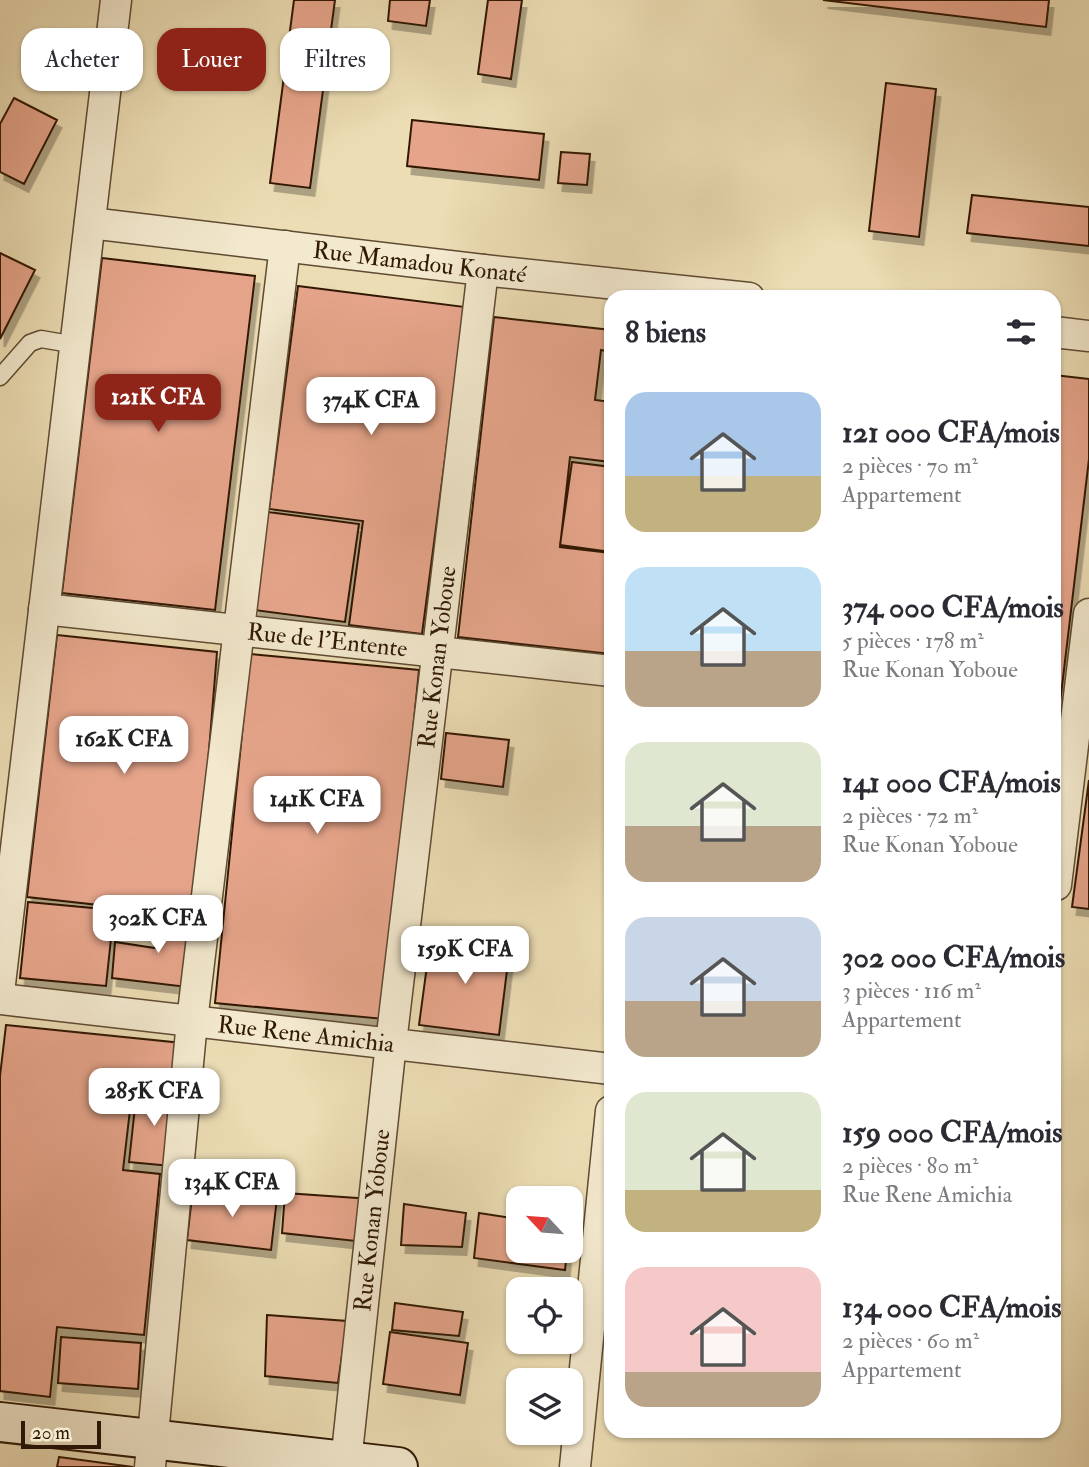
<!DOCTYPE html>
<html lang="fr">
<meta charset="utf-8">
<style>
body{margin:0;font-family:"IM FELL Double Pica",serif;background:#f2f2f3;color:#2b2b33;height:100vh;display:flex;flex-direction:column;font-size:26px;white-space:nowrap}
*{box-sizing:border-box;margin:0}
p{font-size:23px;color:#7c7c81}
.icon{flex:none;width:38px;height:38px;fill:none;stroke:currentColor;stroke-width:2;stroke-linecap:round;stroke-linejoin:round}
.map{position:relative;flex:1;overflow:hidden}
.sheet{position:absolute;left:604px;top:290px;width:457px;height:1148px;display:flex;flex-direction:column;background:#fff;border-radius:21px;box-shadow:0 2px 5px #0004}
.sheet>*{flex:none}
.guide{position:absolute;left:21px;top:28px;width:478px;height:63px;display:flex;gap:14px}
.needle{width:46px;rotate:296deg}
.tools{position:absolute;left:506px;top:1186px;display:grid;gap:14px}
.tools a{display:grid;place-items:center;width:77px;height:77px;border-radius:14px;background:#fff;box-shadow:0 2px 5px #0004;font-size:35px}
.scale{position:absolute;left:21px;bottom:18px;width:80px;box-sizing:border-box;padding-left:7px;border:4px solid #301906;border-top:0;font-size:19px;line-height:24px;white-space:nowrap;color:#301906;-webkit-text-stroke:5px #f3e9ce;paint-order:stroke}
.price{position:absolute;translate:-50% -60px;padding:0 16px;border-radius:14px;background:#fff;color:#222;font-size:23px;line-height:46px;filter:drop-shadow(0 2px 4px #0008)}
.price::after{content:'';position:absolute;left:50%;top:42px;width:21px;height:16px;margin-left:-10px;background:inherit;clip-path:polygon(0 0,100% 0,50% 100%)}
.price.current{background:#8f2418;color:#fff}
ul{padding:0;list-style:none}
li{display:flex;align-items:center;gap:21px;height:175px;padding:0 21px}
li span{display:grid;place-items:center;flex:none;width:196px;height:140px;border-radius:21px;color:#555}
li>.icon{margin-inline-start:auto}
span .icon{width:84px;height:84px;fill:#fffc;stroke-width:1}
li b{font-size:30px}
h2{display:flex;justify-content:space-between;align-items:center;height:84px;padding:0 21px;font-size:30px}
.tag{padding:0 24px;border-radius:21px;background:#fff;box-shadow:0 2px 5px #0004;font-size:24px;line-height:63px}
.tag.current{background:#8f2418;color:#fff}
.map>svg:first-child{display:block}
.building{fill:#e6a58b;stroke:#301906;stroke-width:2;filter:url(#shadow)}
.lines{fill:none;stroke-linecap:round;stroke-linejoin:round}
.service-casing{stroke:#5f4a32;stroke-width:19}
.minor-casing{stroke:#5f4a32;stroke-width:33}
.secondary-casing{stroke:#301906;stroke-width:42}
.service{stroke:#f3e9ce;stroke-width:16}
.minor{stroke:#f3e9ce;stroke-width:30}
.secondary{stroke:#f3e9ce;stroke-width:38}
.labels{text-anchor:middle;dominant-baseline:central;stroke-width:5;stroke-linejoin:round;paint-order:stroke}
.street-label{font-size:24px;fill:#301906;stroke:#f3e9ce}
</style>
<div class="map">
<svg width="1089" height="1467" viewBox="0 0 1089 1467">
<defs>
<filter id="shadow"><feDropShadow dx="4.5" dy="8" stdDeviation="0" flood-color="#0004"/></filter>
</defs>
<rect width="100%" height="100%" fill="#ecddb4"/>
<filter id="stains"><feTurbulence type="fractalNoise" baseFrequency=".00286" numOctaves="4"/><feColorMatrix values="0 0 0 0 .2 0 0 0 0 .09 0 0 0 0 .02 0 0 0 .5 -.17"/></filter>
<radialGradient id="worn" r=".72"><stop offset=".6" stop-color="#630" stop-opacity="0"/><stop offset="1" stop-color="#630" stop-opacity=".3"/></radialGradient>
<!-- building -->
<path class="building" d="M294 0H335L310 188 270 183Z
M390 0H430L426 26 388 21Z
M488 0H522L511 79 478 74Z
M823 0H1049L1046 27Z
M886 83 936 89 919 237 869 231Z
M14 98 57 120 24 184 0 172V124Z
M412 120 544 134 539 180 407 166Z
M561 152 590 154 587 185 558 183Z
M972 195 1089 207V246L967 233Z
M0 253 35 270 0 339Z
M102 258 255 276 215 610 62 593Z
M298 286 465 307 422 634 349 625 363 521 269 509Z
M494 317 611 330V352L601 350 595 400 611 402V462L570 457 560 547 611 553V654L458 637Z
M608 357 611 358V398L605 397Z
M1054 375 1089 379V459L1060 703 1054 702Z
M572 462 611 467V552L560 545Z
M268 512 359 524 345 622 254 610Z
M57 635 217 652 196 911 135 909 27 897Z
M250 654 419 670 384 1019 215 1003Z
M446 733 509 740 503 787 441 779Z
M1089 780V909L1072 907Z
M28 902 114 910 106 986 20 978Z
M162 913 192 915 187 987 112 978 115 942 155 948Z
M431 936 510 946 499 1035 419 1025Z
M6 1025 182 1043 177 1089 133 1084 123 1170 160 1174 144 1335 57 1327 50 1397 0 1391V1076Z
M137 1089 178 1093 171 1166 129 1162Z
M193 1188 277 1198 271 1250 187 1240Z
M285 1193 371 1199 365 1242 282 1233Z
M404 1204 466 1213 462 1247 401 1245Z
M479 1213 518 1219V1251H567L565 1270 474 1258Z
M395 1303 463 1312 459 1336 392 1330Z
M267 1315 347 1321 338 1383 265 1376Z
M390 1332 468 1343 460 1395 383 1384Z
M61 1337 141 1343 138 1389 58 1383Z
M59 1457 133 1467H57Z"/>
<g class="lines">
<!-- service casing -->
<g class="service-casing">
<path id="service" d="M0 377 30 343 41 339 76 345"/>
</g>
<!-- minor casing -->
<g class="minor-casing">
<g id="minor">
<path id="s1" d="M90 223 483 270 749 298"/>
<path d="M1054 332 1089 336"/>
<path id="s2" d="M44 609 611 671"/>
<path d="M1056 885 1089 614"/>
<path d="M0 984 116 0"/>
<path id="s3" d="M0 999 611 1069"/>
<path id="s4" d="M346 1462 391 1043 483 270"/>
<path d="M150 1467 192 1021 285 246"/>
<path d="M575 1467 611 1111"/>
</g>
</g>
<!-- secondary casing -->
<g class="secondary-casing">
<path id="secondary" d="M0 1422 398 1467"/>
</g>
<!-- service -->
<use href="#service" class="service"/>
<!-- minor -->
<use href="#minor" class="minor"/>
<!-- secondary -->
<use href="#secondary" class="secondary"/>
</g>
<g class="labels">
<!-- street labels -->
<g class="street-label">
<text stroke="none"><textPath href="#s1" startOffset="332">Rue Mamadou Konaté</textPath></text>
<text stroke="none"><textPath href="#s2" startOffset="285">Rue de l'Entente</textPath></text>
<text stroke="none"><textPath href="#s4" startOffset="810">Rue Konan Yoboue</textPath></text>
<text stroke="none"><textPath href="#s3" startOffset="308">Rue Rene Amichia</textPath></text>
<text stroke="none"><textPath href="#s4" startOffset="243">Rue Konan Yoboue</textPath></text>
</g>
</g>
<rect width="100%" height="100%" filter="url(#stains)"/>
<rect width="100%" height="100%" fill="url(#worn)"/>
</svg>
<div class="tools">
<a><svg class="needle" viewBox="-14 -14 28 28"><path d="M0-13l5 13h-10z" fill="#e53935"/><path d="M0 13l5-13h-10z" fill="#7c7c81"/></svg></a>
<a><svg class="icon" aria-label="locate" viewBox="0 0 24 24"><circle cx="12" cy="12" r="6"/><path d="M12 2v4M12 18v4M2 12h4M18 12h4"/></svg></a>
<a><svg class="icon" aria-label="layers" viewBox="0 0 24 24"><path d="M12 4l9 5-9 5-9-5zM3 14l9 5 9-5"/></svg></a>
</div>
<div class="scale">20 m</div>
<b class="price current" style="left:158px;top:434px">121K CFA</b>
<b class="price" style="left:371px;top:437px">374K CFA</b>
<b class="price" style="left:124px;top:776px">162K CFA</b>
<b class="price" style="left:317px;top:836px">141K CFA</b>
<b class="price" style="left:158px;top:955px">302K CFA</b>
<b class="price" style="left:465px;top:986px">159K CFA</b>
<b class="price" style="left:154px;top:1128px">285K CFA</b>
<b class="price" style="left:232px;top:1219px">134K CFA</b>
<div class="guide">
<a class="tag">Acheter</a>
<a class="tag current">Louer</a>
<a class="tag">Filtres</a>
</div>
<section class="sheet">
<h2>8 biens<svg class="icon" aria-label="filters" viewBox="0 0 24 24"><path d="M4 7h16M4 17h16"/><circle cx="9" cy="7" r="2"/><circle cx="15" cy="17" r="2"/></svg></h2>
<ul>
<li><span style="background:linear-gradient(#a9c7e8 60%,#c2b280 0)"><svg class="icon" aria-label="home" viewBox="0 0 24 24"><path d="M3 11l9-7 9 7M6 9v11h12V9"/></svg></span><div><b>121 000 CFA/mois</b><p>2 pièces · 70 m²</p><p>Appartement</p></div></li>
<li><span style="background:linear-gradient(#bfe0f5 60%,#b9a48a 0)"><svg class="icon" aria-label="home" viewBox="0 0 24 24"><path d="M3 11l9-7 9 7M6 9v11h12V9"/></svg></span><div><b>374 000 CFA/mois</b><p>5 pièces · 178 m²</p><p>Rue Konan Yoboue</p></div></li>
<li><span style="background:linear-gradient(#dfe7d0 60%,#b9a48a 0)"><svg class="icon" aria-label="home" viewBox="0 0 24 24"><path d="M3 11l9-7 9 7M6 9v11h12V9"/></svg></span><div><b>141 000 CFA/mois</b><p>2 pièces · 72 m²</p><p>Rue Konan Yoboue</p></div></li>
<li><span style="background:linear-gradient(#c9d6e8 60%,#b9a48a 0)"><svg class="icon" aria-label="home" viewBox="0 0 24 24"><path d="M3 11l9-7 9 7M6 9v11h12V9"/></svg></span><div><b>302 000 CFA/mois</b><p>3 pièces · 116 m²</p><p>Appartement</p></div></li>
<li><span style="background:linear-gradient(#dfe7d0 70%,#c2b280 0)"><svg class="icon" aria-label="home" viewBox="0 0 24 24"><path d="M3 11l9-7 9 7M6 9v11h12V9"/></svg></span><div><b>159 000 CFA/mois</b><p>2 pièces · 80 m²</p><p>Rue Rene Amichia</p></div></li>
<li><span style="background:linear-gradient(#f6c9c9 75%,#b9a48a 0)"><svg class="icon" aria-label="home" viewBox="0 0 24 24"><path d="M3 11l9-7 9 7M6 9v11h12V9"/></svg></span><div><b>134 000 CFA/mois</b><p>2 pièces · 60 m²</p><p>Appartement</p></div></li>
</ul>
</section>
</div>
